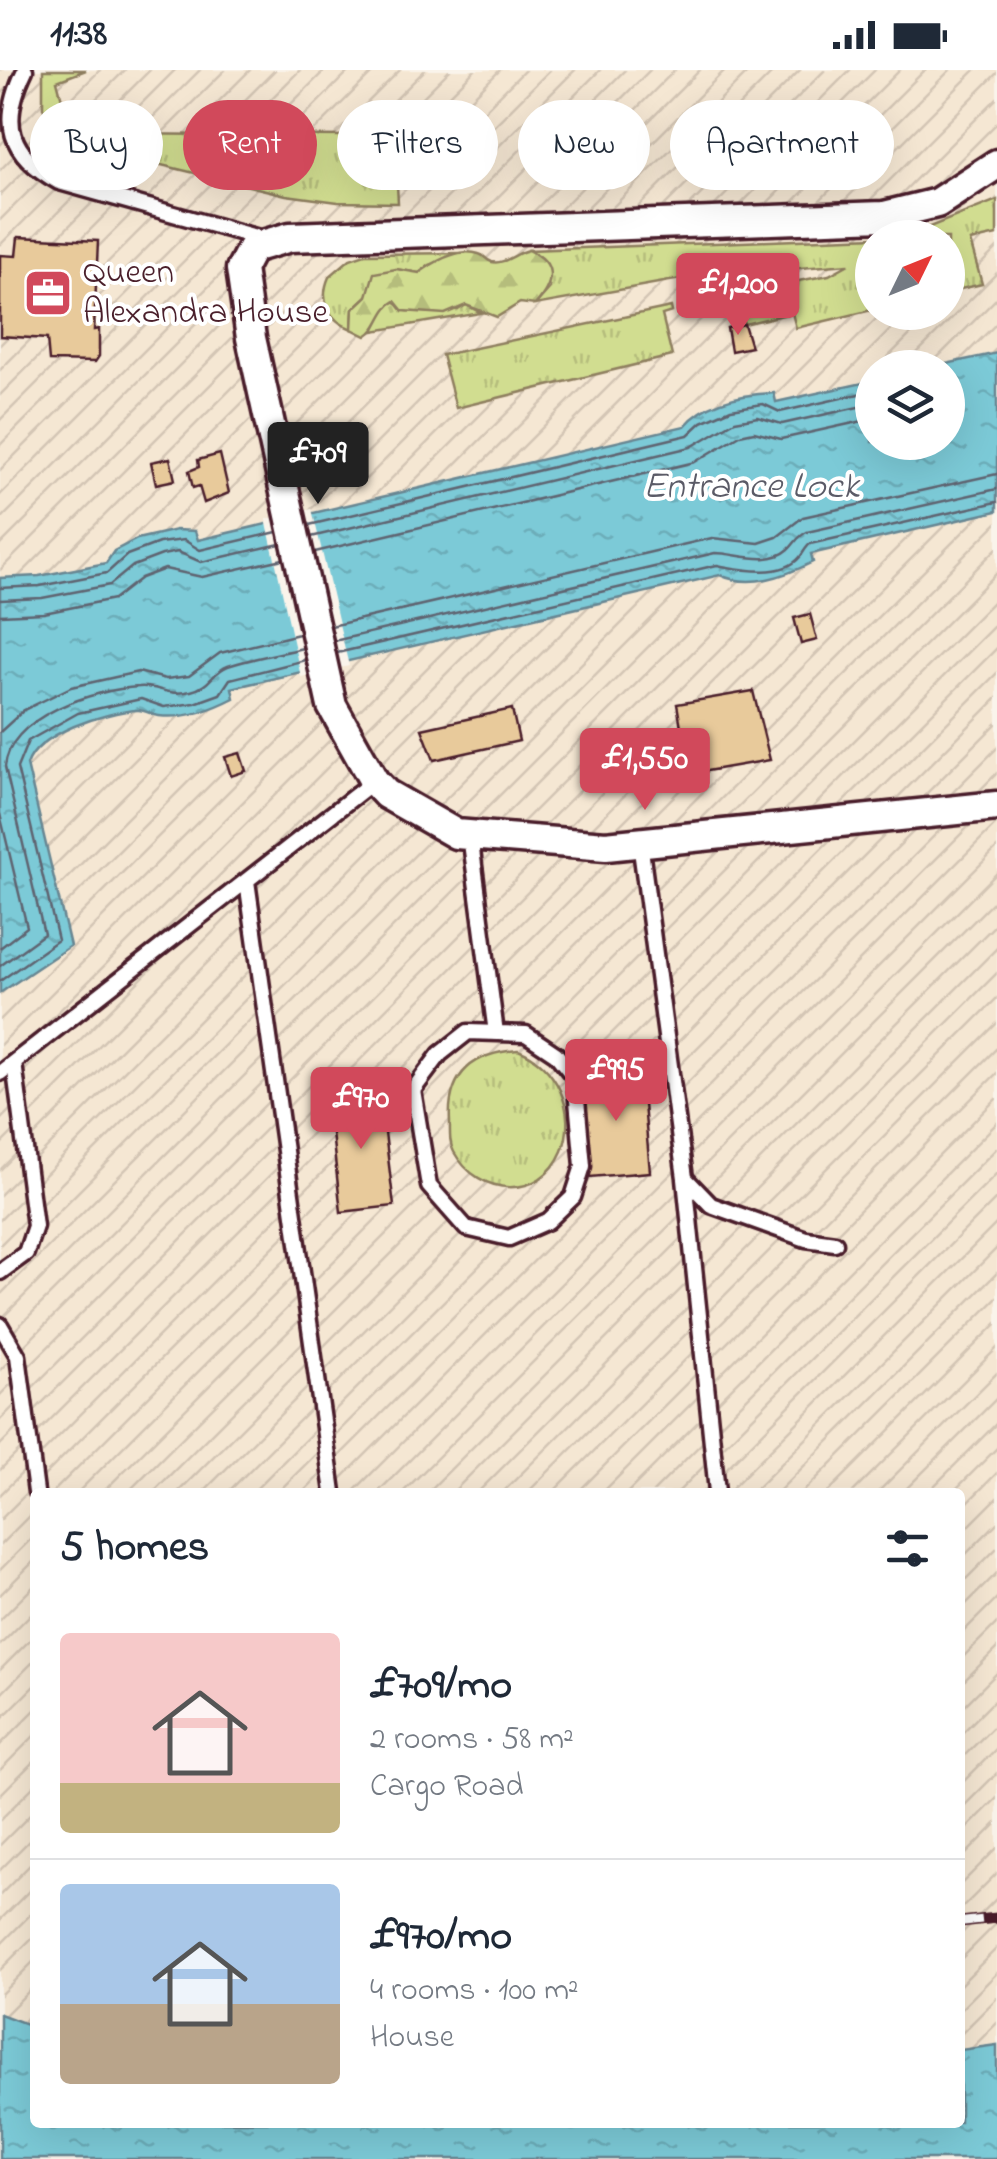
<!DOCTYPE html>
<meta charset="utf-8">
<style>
body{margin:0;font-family:"Indie Flower",sans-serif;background:#f6f6f7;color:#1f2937;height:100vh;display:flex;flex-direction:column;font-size:38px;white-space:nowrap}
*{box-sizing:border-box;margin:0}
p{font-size:32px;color:#747a83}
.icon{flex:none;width:55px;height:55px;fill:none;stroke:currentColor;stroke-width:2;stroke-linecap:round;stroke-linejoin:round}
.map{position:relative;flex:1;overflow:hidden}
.sheet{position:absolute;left:30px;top:1418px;width:935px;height:640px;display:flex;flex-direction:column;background:#fff;border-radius:10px;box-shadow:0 10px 40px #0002}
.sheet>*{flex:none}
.banner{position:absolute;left:30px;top:30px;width:938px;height:90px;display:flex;gap:20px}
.needle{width:65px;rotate:47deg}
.controls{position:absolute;left:855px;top:150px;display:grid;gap:20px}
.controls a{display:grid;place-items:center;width:110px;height:110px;border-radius:50%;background:#fff;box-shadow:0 10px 40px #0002;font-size:50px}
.price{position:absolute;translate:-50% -85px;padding:0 22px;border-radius:10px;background:#d1495b;color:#fff;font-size:32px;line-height:65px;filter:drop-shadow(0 2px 5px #0008)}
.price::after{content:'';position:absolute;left:50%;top:60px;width:30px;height:22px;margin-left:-15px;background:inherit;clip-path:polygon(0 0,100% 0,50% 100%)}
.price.selected{background:#222;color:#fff}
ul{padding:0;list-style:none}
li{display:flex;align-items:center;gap:30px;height:250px;padding:0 30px}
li+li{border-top:2px solid #e0e1e3}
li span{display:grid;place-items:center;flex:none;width:280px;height:200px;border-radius:10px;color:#555}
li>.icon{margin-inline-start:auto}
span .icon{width:120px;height:120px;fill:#fffc;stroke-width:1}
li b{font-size:42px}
h2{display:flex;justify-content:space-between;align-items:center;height:120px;padding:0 30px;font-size:42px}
.pill{padding:0 35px;border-radius:45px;background:#fff;box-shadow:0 10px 40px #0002;font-size:35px;line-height:90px}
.pill.selected{background:#d1495b;color:#fff}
.status{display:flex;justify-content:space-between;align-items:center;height:70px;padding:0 50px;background:#fff;direction:ltr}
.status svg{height:28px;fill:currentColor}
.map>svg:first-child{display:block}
.industrial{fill:url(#industrial-furrows);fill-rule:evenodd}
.grass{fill:url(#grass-tufts);stroke:#8e7e5e;stroke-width:2.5}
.forest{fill:url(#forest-firs);stroke:#8e7e5e;stroke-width:2.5}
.water{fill:url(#water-ripples);stroke:#678692;stroke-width:2.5}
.pier{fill:#faf4eb}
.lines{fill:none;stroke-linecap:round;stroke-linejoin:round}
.shore{stroke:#5e6370;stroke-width:2.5}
.building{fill:#e8ca9b;stroke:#4a1f2b;stroke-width:2.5}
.service-casing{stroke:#4a1f2b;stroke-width:21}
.minor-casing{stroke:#4a1f2b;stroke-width:35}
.path{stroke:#4a1f2b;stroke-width:6;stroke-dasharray:10 8;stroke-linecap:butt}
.service{stroke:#fff;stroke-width:14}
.minor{stroke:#fff;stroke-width:28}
.rail-casing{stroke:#4a1f2b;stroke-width:11}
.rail{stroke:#fff;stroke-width:8;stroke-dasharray:22;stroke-linecap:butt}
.labels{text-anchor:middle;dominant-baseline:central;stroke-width:8;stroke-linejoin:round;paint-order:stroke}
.poi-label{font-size:35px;fill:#4a1f2b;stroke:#fff;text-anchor:start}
.water-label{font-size:38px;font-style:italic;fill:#5b5b67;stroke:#fff}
</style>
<div class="status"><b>11:38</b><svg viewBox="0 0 49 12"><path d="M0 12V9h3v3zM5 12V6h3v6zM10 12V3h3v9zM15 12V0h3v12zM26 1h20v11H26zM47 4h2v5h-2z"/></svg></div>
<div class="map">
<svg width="997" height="2089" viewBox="0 0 997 2089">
<defs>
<pattern id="industrial-furrows" width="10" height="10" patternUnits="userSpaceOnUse" patternTransform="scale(2.5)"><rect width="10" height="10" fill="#f5e7d3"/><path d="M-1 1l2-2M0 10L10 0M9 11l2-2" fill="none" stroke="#d4c6b5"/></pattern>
<pattern id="grass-tufts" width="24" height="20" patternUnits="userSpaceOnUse" patternTransform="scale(2.5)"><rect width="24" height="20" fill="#d1dd90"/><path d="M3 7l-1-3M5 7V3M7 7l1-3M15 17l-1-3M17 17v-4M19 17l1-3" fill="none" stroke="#b5bd7c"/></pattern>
<pattern id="forest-firs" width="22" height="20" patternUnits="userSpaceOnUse" patternTransform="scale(2.5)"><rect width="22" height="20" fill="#d1dd90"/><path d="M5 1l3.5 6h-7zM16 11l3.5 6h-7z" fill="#b5bd7c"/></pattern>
<pattern id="water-ripples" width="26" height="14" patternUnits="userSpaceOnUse" patternTransform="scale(2.5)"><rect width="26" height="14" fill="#7bcad7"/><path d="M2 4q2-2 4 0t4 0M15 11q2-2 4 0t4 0" fill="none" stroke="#6cadb9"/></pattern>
</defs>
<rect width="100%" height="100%" fill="#faf4eb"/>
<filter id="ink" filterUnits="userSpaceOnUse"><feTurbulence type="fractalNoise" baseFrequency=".01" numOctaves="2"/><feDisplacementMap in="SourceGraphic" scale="20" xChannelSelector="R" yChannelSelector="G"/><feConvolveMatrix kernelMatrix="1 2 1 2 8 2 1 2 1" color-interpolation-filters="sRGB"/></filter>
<g filter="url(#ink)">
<!-- industrial -->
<path class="industrial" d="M0 0H997V1975L960 1980V1422H35V1957L0 1944V923L70 876 0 575ZM872 168H948V242H872ZM872 298H948V372H872Z"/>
<!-- grass -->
<path class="grass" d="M43 0H86L57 11 69 56 59 69 43 38Z
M106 64 349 66 364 79 395 77 398 133 338 132 286 125 91 78Z
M997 130V165L970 171 982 214 948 222V168H872V240L796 258 792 243 744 254 737 223 829 205 849 194 692 207 535 235 550 218 529 180 876 167 917 162Z
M470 183 430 195 419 203 396 199 353 239 352 259C328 250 319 230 329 207L350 189 365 184Z
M396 231 458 240 466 235 481 243 374 261 385 236Z
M671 237 672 242 662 245 672 286 456 338 442 285Z
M518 980C556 994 578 1041 562 1081 541 1131 479 1127 454 1082 449 1073 450 1062 450 1052 447 1005 472 983 518 980Z"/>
<!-- forest -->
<path class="forest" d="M529 180C558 193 554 214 535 235L520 233 497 247 466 235 445 244 403 241 395 231C380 239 381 257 366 266L352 259 353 239 367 226 374 203 396 199 419 203C434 192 459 177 479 184 486 186 485 190 492 192 504 195 517 182 529 180Z"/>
<!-- water -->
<path class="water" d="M997 283V441L811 484 813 492C785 506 750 519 720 505L232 618 234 628C211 640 184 649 159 646 150 645 145 639 137 640 105 642 37 663 27 695L70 876 0 923V508L39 506 106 493 114 481 137 469 176 460 195 461 198 470 685 356C706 331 742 324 774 323L776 332 872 311V372H948V298L932 297Z
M0 1944 35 1957V2052H960V1980L997 1975V2089H0Z"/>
<!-- pier -->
<path class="pier" d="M312 439 349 596 301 607 266 449Z"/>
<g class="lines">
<!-- shore -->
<path class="shore" d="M309 455 688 365 702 352 731 339 763 334 780 342 872 321
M311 467 691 377 735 351 758 347 782 354 872 334
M315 482 695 392 740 365 754 362 781 369 872 349
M0 518 40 516 107 503 127 485 159 473 184 470 200 480 277 462
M0 530 42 528 110 515 133 496 162 485 178 482 201 492 280 474
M0 545 44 543 114 529 141 508 165 499 202 507 283 489
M331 556 712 468 759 473 777 467 803 447 997 404
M334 571 715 483C737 483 769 497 789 479 796 472 797 467 807 462L997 419
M337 583 717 495C739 499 782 509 800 487 804 482 806 477 810 474L997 432
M0 662 24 640 71 617 138 602 166 609 189 606 220 583 299 564
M0 744 27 857 0 878
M0 896 44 864 5 697C9 646 95 619 139 617 158 615 166 627 191 621 210 617 212 602 228 596 252 588 278 584 303 578
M0 911 58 870 17 698 28 671 78 643 141 629 164 637 195 633 220 624 230 609 305 590"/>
</g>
<!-- building -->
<path class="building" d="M18 167 98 171 94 260 99 259V286L95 292 49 291 47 269 0 266V185L16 186Z
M744 254 751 277 731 281 727 258Z
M220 384 229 423 204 433 199 416 193 418 189 401 199 397 198 390Z
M170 388 175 410 156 414 151 392Z
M810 544 817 570 801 574 794 548Z
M753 621 770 690 701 702 696 672 684 674 677 634Z
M512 639 519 671 434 690 422 659Z
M240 683 246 701 231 706 225 687Z
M641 1000 650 1102 590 1107 581 1006Z
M380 1022 394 1136 341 1142 328 1028Z"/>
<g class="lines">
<!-- service casing -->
<g class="service-casing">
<path id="service" d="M25 0C0 52 8 84 59 112L263 169
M470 765 496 963
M640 772 685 1108 711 1135 806 1169 835 1173
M247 811 333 1422
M468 962 526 964 556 984 575 1008 583 1096 573 1127 548 1151 509 1168 466 1158 429 1116 413 1020 440 984Z
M0 1003 374 711
M685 1109 717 1422
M0 1202 26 1183 35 1156 14 993
M0 1255 18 1286 36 1422"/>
</g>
<!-- minor casing -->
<g class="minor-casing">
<path id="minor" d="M997 94 937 133 884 146 290 167 252 178 241 199 251 268 332 636 374 711 386 724 456 764 606 776 997 736"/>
</g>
<!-- path -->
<path class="path" d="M86 69 91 64"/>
<!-- service -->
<use href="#service" class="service"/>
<!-- minor -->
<use href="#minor" class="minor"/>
<!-- rail casing -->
<g class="rail-casing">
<path id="rail" d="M960 1852 997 1848"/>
</g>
<!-- rail -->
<use href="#rail" class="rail"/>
</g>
</g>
<!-- icons -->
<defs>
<g id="office-square" transform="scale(2.5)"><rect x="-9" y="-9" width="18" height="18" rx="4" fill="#d1495b" stroke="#fff"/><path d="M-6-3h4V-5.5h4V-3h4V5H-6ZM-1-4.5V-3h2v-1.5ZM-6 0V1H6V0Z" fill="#fff"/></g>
</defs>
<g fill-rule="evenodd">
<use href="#office-square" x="48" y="223"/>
</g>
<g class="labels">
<!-- poi labels -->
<g class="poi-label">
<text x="83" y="203">Queen<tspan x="83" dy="40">Alexandra House</tspan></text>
</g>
<!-- water labels -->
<g class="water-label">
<text x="751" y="418">Entrance Lock</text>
</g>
</g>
</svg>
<div class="controls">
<a><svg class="needle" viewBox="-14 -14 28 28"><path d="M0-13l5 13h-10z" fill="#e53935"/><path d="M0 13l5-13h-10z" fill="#747a83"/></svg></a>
<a><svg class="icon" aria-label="layers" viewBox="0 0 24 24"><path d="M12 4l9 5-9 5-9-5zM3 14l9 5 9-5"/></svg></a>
</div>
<b class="price" style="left:738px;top:268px">£1,200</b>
<b class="price selected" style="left:318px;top:437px">£709</b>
<b class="price" style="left:645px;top:743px">£1,550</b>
<b class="price" style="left:616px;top:1054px">£995</b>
<b class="price" style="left:361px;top:1082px">£970</b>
<div class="banner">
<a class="pill">Buy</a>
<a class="pill selected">Rent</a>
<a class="pill">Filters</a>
<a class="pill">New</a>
<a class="pill">Apartment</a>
</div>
<section class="sheet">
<h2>5 homes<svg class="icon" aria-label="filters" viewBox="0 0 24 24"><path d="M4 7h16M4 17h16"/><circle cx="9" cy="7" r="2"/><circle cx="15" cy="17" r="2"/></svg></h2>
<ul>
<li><span style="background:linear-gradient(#f6c9c9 75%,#c2b280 0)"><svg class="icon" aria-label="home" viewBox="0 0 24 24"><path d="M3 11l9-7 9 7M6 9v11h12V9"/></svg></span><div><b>£709/mo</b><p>2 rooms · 58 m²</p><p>Cargo Road</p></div></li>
<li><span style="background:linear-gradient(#a9c7e8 60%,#b9a48a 0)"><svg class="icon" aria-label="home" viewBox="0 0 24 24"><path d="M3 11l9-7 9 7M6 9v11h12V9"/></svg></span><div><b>£970/mo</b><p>4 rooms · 100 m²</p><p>House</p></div></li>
</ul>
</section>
</div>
